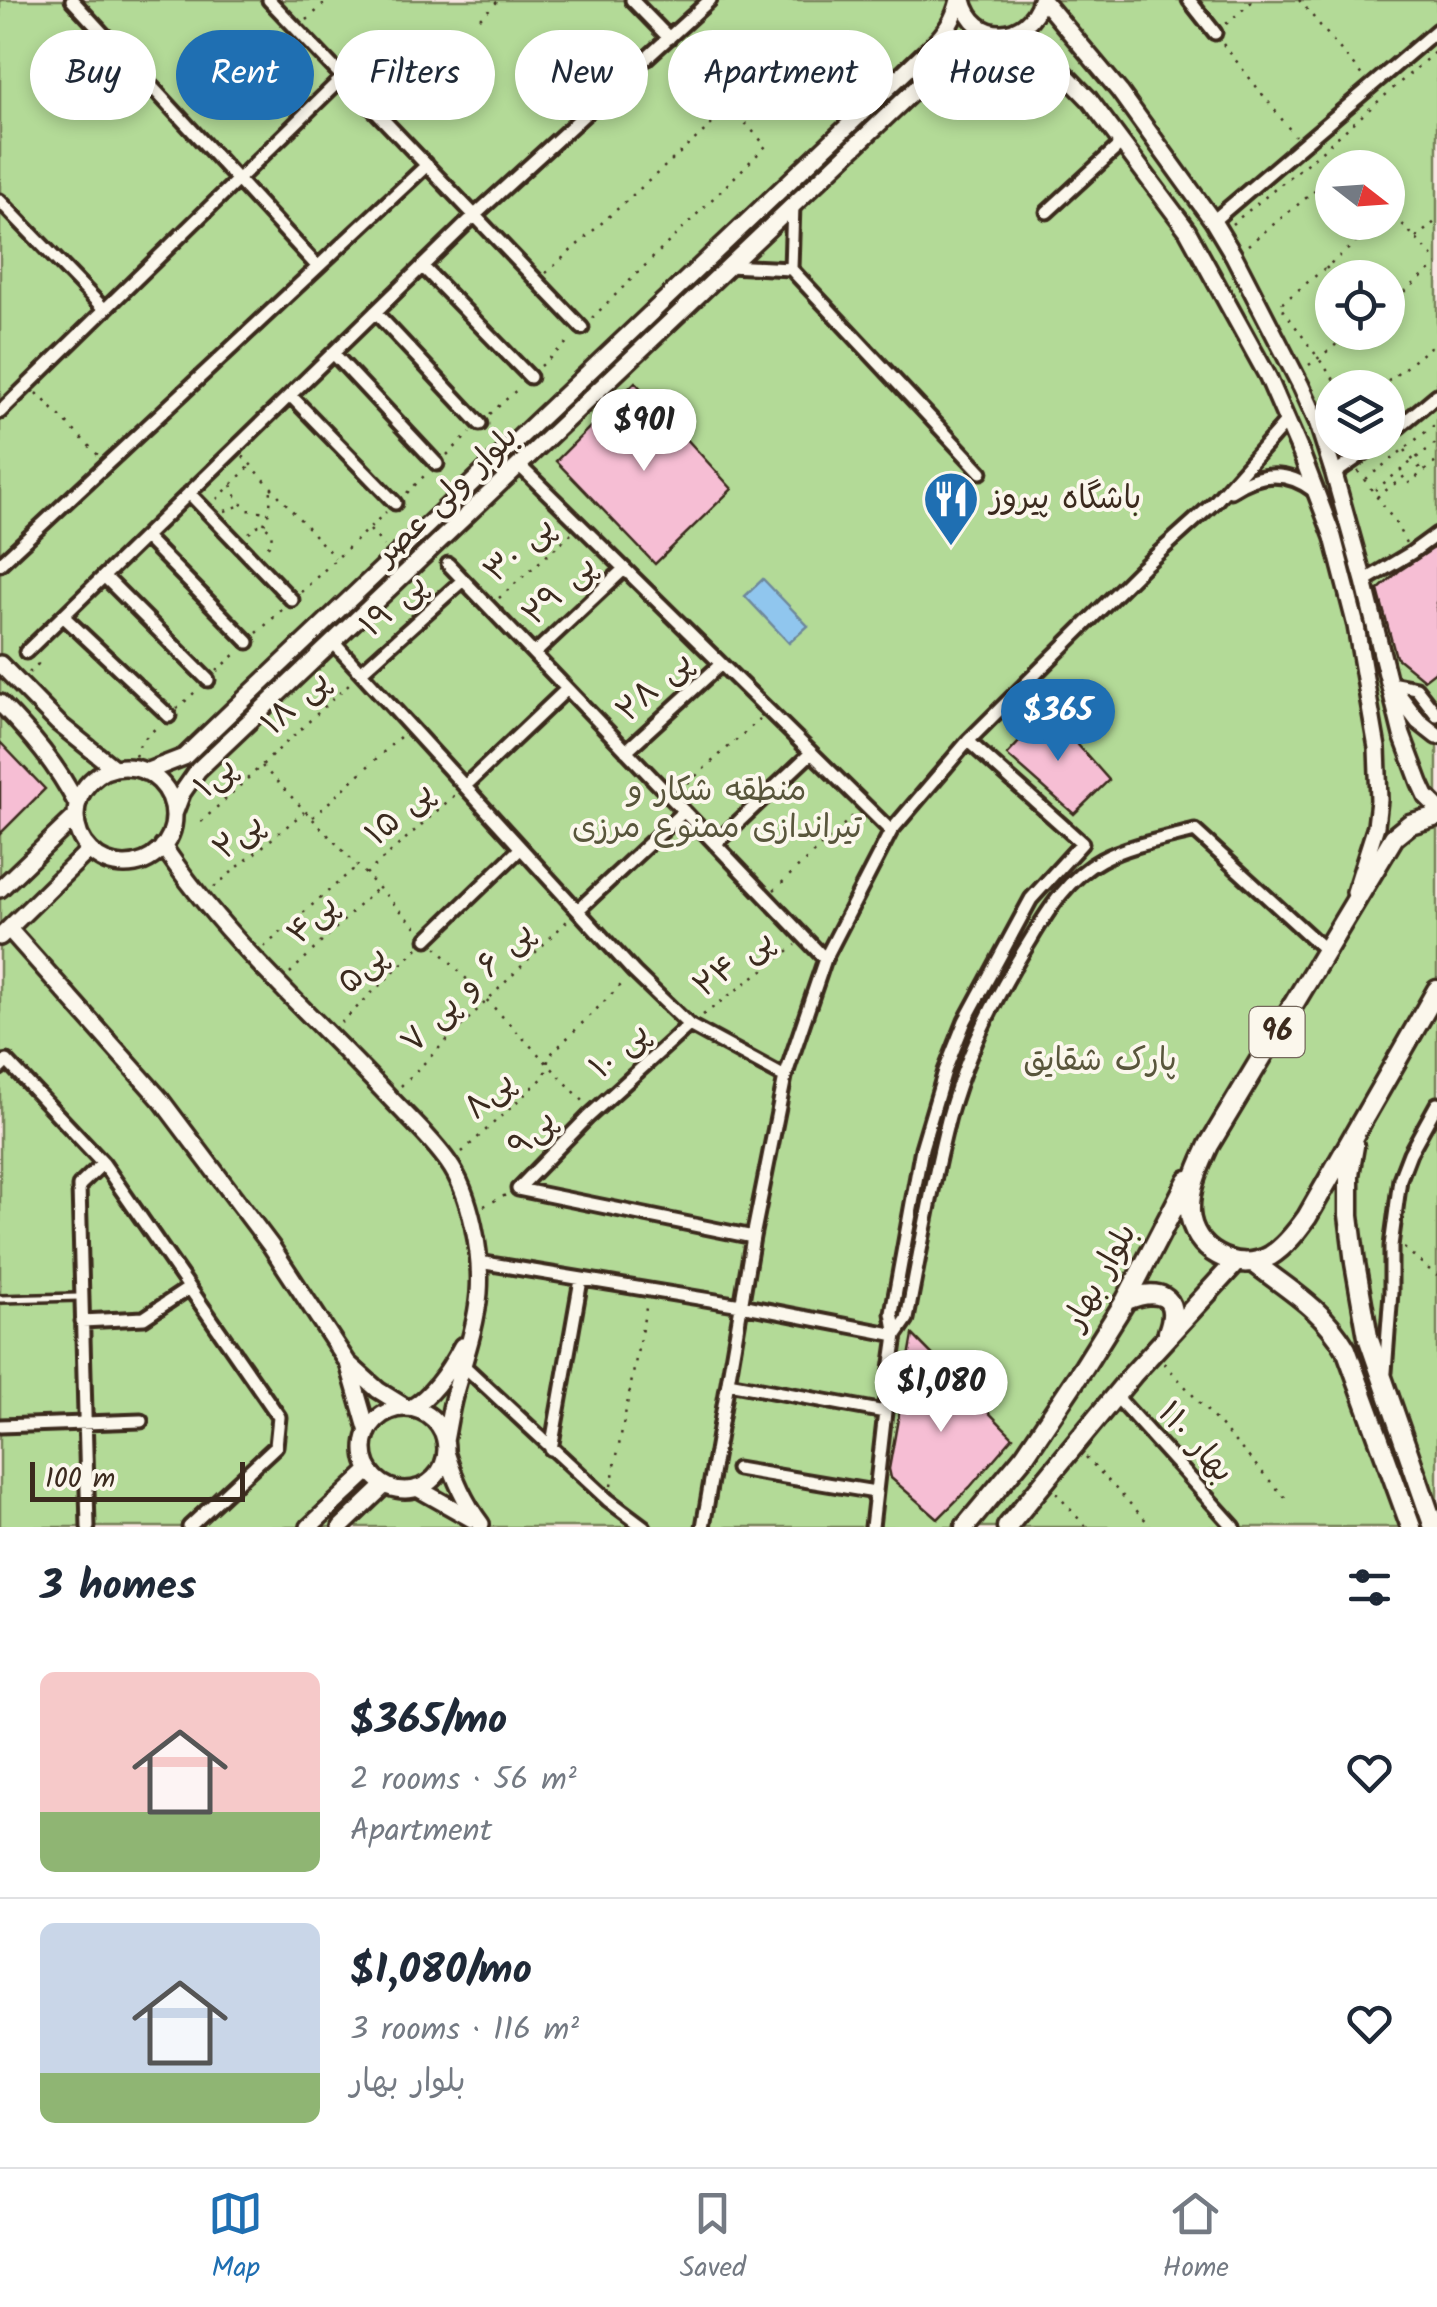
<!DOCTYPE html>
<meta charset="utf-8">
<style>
body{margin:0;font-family:Kalam,"Playpen Sans Arabic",sans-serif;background:#f6f6f7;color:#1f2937;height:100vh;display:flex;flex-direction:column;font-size:38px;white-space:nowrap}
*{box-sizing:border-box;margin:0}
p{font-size:32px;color:#747a83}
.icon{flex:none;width:55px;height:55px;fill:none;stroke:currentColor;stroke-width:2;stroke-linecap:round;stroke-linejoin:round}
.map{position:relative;height:1527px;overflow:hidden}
.sheet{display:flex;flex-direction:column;background:#fff;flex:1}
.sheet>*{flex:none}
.guide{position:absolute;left:30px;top:30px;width:1378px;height:90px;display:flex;gap:20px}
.needle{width:65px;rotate:107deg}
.tools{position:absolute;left:1315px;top:150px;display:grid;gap:20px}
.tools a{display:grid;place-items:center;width:90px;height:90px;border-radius:50%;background:#fff;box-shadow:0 5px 15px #0003;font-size:50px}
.scale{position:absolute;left:30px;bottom:25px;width:215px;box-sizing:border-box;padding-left:10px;border:5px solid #3b2a1e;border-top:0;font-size:28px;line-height:35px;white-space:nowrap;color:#3b2a1e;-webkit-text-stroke:8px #fbf7ec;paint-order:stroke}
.price{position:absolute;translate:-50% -85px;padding:0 22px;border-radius:35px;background:#fff;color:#222;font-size:32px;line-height:65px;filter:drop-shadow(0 2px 5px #0008)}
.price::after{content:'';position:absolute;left:50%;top:60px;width:30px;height:22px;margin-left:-15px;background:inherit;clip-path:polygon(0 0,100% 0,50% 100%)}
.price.selected{background:#1f6fb2;color:#fff}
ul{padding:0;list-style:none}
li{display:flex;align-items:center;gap:30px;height:250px;padding:0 40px}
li+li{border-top:2px solid #e0e1e3}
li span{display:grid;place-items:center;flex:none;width:280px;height:200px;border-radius:15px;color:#555}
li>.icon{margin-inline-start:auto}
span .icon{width:120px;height:120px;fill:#fffc;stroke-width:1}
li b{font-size:42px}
h2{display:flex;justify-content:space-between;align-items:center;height:120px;padding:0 40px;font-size:42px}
.chip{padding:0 35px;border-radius:45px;background:#fff;box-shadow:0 5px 15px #0003;font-size:35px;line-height:90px}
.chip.selected{background:#1f6fb2;color:#fff}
.tabs{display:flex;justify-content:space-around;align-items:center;height:140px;border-top:2px solid #e0e1e3;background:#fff;font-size:28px;color:#747a83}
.tabs a{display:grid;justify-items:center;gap:5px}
.tabs .selected{color:#1f6fb2}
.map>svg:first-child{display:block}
.green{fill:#b3da97;stroke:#77825a;stroke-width:2.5;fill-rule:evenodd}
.water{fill:#90c6ee;stroke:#6e889b;stroke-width:2.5}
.building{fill:#f6bed4;stroke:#3b2a1e;stroke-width:2.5}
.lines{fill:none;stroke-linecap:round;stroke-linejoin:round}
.lane-casing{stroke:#3b2a1e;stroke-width:12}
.street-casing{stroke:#3b2a1e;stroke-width:19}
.secondary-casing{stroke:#3b2a1e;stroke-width:22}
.primary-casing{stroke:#3b2a1e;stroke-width:25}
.path{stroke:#3b2a1e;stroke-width:2.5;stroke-dasharray:2.5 8;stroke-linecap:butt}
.lane{stroke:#fbf7ec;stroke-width:5}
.street{stroke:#fbf7ec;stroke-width:11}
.secondary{stroke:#fbf7ec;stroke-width:15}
.primary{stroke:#fbf7ec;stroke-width:18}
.labels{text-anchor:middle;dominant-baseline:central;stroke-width:8;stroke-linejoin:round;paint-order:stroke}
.shield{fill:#fbf7ec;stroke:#75685c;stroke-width:2.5}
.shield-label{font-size:30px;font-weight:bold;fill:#3b2a1e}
.street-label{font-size:32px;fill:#3b2a1e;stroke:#fbf7ec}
.poi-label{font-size:32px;fill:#3b2a1e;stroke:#fbf7ec;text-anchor:start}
.park-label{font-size:32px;fill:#59563c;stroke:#fbf7ec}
</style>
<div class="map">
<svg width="1437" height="1527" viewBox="0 0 1437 1527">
<rect width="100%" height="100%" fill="#fae6e5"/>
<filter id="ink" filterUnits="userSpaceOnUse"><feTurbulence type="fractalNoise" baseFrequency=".01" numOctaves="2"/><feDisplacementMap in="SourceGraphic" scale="20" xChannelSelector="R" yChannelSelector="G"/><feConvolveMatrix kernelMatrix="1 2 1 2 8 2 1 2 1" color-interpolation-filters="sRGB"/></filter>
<g filter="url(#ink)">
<!-- green -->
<path class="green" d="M0 0H1437V1527H0ZM1332 168H1388V222H1332ZM1332 278H1388V332H1332ZM1332 388H1388V442H1332Z"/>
<!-- water -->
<path class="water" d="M763 579 808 626 789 643 745 596Z"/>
<!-- building -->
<path class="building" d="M635 382 732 489 655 564 556 461Z
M1437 546V670L1424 680 1396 657 1378 590 1399 571Z
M1048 711 1109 780 1074 814 1007 755Z
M0 742 45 789 0 834Z
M913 1335 1013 1437 970 1487 938 1519 891 1478 889 1469Z"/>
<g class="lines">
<!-- lane casing -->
<g class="lane-casing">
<path id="lane" d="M0 1299 79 1297"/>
</g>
<!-- street casing -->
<g class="street-casing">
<path id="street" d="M72 0 318 267
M269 0 582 328
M632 0 669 38
M1189 0 1215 33
M0 201 105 310
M793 204 791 269 981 472
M1047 212 1122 143
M1213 221 1437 30
M422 266 530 377
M728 266 791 269
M375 312 480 424
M333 353 437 464
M290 395 395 503
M0 412 343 77
M1388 436 1437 395
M519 465 891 831
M1334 474 1380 442
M1231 491C1259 472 1287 470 1314 491
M189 493 292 600
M145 537 248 642
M0 564 427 165
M448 564 825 959
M104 576 208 680
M1364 581 1411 553 1437 534
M63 616 169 716
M333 642 634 972 689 1025 785 1077
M26 652 475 215 710 0
M534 654 624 569
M361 672 463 580
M1390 683 1416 688 1437 715
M626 751 721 664
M465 786 567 689
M715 844 811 753
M578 910 684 811
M427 939 521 848
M0 1068 7 1061 103 1163 279 1417 276 1446 189 1527
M518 1189 753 1237
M518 1189 588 1117 689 1025
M479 1262 741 1305 896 1335 892 1313 922 1148 945 1071 965 1021 1031 899 1082 843 968 741
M82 1321 144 1318 189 1288
M463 1365 608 1500 644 1527
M1385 1372 1391 1292V1246L1400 1179 1410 1153 1437 1104
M728 1383 885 1412
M1115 1395 1234 1527
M0 1426 141 1421
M551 1449 581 1280
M737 1469 875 1492
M88 1527 79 1186 103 1163
M703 1527 753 1237 785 1077 825 959 891 831 968 741 1143 567 1215 502 1286 422
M872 1527 885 1412 896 1335 907 1319C919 1257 930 1194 945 1132 961 1064 994 998 1031 939 1049 909 1069 877 1101 860 1129 845 1164 839 1195 831L1326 951"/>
</g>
<!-- secondary casing -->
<g class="secondary-casing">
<path id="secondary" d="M963 0C974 45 1028 43 1041 0
M1043 0 1120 92 1213 221 1234 256 1301 386 1317 421 1334 474 1364 581 1402 735 1420 783 1426 796 1437 807
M1021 29 1089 99 1187 230 1268 377 1301 453 1333 537 1356 626 1377 748 1379 800 1376 826 1355 892
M0 664 58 723 114 768
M1393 688 1418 721 1437 736
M0 703C32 736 56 764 77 804
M76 816a49 49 0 1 1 98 0a49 49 0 1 1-98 0Z
M145 772 184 757 235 708 931 47C946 32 954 20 959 0
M174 814 182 793 198 770 944 62 996 33
M163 846C226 941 315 1017 392 1100 411 1120 432 1139 448 1162 471 1194 482 1254 479 1293 476 1328 463 1363 454 1396 450 1411 448 1426 445 1441
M0 889 75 817
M9 929 161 1100 271 1246 348 1363 378 1390 407 1408
M0 937 89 850
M348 1363 368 1432
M411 1408C433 1395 450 1369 462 1346
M364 1449a41 41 0 1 1 82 0a41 41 0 1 1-82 0Z
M446 1452C455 1480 464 1501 481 1524
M417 1488 472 1519
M309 1527 370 1470
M341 1527 385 1485"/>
</g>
<!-- primary casing -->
<g class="primary-casing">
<path id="primary" d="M1437 816 1410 824 1394 837 1209 1145C1199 1167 1189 1187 1190 1212 1192 1249 1236 1275 1270 1256 1285 1247 1297 1231 1307 1217L1437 990
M1354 1146 1349 1175V1215L1355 1263 1368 1337 1434 1527
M1253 1262C1290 1291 1321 1307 1346 1349L1411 1527
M1126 1300C1157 1288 1182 1294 1168 1332
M965 1527 1025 1455 1084 1367 1126 1300 1188 1180
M1007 1527 1133 1374 1236 1262"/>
</g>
<!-- path -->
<path class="path" d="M1299 0 1364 78
M480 18 499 0
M307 20 328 0
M1226 24 1254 0
M1223 44 1295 136
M1388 217 1392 213 1437 261
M1232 224 1317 155 1437 50
M1416 238 1437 220
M1248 245 1332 177
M1326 267 1335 278
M546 273 730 108
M1388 305 1437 265
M592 318 766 146 678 48
M1309 365 1353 332
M541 366 572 338
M1340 388 1280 305 1381 222
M1380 388 1430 347 1437 354
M37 393 98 455
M490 414 521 386
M1405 450 1422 471
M447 455 470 433
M243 456 335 558
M1358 471 1395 522 1406 543
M1366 479 1437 423
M231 485 238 500 247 510 269 512
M1375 490 1437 442
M407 493 426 474
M1377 497 1405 476 1409 483 1437 461
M217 499 250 466
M225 511 241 505
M264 524 270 509 271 488
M370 530 384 546
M249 533 259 525H264L271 531 272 542 263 552
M301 592 386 512
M499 598 571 534
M257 633 284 608
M217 671 237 653
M29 673 38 664 34 660
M177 709 197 690
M131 766 141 742 160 724
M262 766 420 931
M680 790 760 719
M313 817 402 735
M201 822 350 683
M366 874 456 794
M214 887 304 812
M774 890 856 813
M264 947 356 867
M436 947 586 1104
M290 973 377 888
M703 1015 796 945
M341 1023 418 948
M401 1086 569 919
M462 1152 545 1076 549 1056 623 983
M484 1206 508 1194
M1404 1248 1437 1276
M1164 1363 1289 1502
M1086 1457 1152 1527
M611 1486 647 1303
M1056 1493 1086 1527"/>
<!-- lane -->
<use href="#lane" class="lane"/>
<!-- street -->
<use href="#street" class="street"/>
<!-- secondary -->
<use href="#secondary" class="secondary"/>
<!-- primary -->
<use href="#primary" class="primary"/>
</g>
</g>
<!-- icons -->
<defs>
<g id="restaurant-pin" transform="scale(2.875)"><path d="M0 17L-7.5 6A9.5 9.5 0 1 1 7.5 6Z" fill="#1f6fb2" stroke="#fbf7ec"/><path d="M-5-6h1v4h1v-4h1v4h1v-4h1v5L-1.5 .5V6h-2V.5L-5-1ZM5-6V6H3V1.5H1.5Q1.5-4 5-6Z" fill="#fff"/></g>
</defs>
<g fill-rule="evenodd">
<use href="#restaurant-pin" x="951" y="499"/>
</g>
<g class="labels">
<!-- shield labels -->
<rect class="shield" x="1249.5" y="1007" width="55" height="50" rx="8"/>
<g class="shield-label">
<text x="1277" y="1032">96</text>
</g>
<!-- street labels -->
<g class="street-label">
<text transform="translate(447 496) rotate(-44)">بلوار ولی عصر</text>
<text transform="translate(520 550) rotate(-42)">پی ۳۰</text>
<text transform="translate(560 591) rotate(-43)">پی ۲۹</text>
<text transform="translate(394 606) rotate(-42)">پی ۱۹</text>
<text transform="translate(655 687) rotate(-42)">پی ۲۸</text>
<text transform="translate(296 703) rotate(-43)">پی ۱۸</text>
<text transform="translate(216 778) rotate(-43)">پی۱</text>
<text transform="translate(400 814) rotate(-42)">پی ۱۵</text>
<text transform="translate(239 837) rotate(-40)">پی۲</text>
<text transform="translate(313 920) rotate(-44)">پی۴</text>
<text transform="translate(734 964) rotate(-37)">پی ۲۴</text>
<text transform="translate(363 970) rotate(-44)">پی۵</text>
<text transform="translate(468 988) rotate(-45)">پی ۶ و پی ۷</text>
<text transform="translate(620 1051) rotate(-42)">پی ۱۰</text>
<text transform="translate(490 1096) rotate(-43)">پی۸</text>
<text transform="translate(533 1134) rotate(-46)">پی۹</text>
<text transform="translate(1101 1277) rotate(-61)">بلوار بهار</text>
<text transform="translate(1195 1443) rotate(48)">بهار ۱۱۰</text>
</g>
<!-- poi labels -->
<g class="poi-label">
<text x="990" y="499">باشگاه پیروز</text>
</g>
<!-- park labels -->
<g class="park-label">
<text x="717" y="791">منطقه شکار و<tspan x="717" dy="37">تیراندازی ممنوع مرزی</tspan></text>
<text x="1100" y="1061">پارک شقایق</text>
</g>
</g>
</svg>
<div class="tools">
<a><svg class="needle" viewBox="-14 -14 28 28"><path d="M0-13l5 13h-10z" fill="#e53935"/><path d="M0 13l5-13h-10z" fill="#747a83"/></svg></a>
<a><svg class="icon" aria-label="locate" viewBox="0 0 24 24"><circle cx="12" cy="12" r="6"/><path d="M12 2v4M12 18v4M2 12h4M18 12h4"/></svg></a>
<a><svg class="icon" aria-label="layers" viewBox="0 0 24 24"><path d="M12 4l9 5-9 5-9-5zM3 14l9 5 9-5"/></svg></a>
</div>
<div class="scale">100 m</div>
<b class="price" style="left:644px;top:474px">$901</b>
<b class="price selected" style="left:1058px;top:764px">$365</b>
<b class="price" style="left:941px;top:1435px">$1,080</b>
<div class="guide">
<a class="chip">Buy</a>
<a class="chip selected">Rent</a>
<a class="chip">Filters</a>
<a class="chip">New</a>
<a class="chip">Apartment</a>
<a class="chip">House</a>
</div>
</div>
<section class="sheet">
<h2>3 homes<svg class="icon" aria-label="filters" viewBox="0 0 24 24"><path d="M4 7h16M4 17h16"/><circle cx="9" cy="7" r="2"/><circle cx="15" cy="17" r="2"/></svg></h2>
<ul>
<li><span style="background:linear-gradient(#f6c9c9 70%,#8fb573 0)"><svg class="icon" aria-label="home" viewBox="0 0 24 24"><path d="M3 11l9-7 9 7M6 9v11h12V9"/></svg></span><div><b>$365/mo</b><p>2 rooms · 56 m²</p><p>Apartment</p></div><svg class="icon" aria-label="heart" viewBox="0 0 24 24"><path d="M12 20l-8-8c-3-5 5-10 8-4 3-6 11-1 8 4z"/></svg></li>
<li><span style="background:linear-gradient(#c9d6e8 75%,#8fb573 0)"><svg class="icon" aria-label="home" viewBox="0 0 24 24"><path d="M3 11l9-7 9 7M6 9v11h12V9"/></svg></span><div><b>$1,080/mo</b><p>3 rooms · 116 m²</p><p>بلوار بهار</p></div><svg class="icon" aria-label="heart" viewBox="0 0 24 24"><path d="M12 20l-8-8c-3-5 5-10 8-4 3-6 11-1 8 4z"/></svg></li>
</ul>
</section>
<nav class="tabs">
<a class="selected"><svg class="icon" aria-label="map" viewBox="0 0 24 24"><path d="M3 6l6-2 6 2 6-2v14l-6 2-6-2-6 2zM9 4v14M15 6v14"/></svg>Map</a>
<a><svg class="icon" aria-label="saved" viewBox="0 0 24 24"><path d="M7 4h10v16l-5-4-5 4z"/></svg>Saved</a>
<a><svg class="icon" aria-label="home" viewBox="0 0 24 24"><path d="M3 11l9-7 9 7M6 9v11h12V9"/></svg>Home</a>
</nav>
